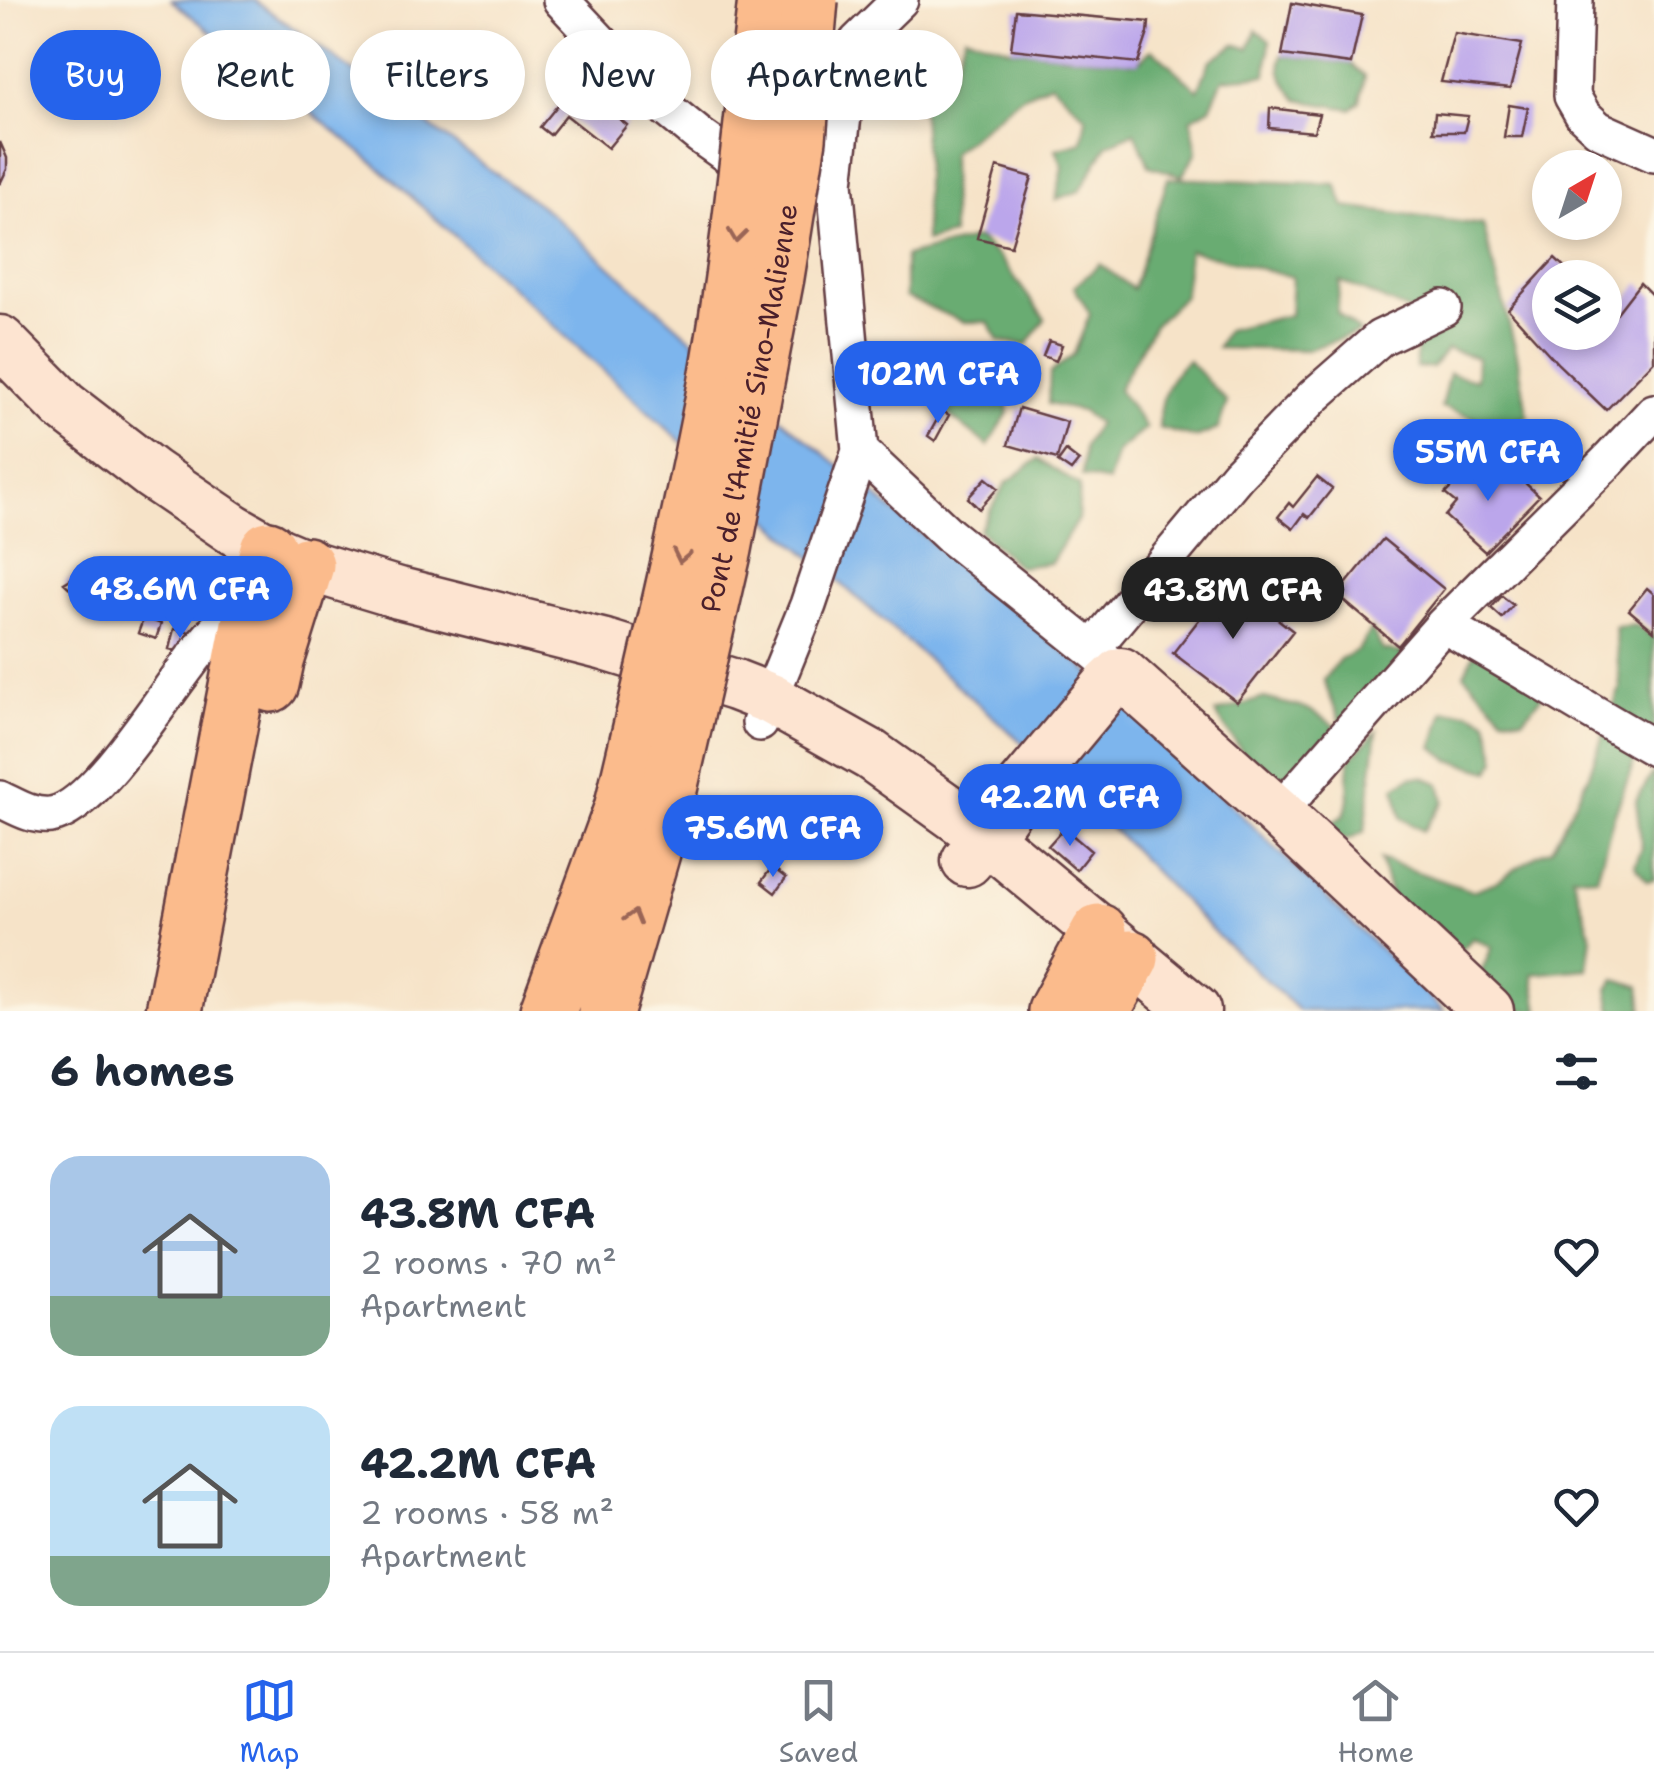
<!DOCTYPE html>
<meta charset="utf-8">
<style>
body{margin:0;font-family:"Shantell Sans",sans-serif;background:#f2f2f3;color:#1f2937;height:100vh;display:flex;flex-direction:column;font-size:38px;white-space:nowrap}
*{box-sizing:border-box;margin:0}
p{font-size:32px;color:#747a83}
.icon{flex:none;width:55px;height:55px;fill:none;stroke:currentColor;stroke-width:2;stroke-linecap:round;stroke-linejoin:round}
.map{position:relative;height:1011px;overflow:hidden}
.panel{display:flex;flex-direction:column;background:#fff;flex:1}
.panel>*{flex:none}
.top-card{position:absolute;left:30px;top:30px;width:1000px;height:90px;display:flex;gap:20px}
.needle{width:65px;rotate:39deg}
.tools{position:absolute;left:1532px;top:150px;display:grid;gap:20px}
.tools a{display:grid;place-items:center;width:90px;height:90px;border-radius:50%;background:#fff;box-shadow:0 5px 15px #0003;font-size:50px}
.price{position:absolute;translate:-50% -85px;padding:0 22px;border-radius:35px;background:#2563eb;color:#fff;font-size:32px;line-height:65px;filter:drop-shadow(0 2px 5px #0008)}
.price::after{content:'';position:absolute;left:50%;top:60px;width:30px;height:22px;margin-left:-15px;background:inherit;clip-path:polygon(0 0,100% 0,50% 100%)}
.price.on{background:#222;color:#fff}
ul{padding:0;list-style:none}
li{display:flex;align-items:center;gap:30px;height:250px;padding:0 50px}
li span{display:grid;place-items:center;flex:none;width:280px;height:200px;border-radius:30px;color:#555}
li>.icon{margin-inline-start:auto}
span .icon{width:120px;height:120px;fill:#fffc;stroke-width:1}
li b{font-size:42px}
h2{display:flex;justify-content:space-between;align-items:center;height:120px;padding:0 50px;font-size:42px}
.chip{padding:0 35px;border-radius:45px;background:#fff;box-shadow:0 5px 15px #0003;font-size:35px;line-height:90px}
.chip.on{background:#2563eb;color:#fff}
.dock{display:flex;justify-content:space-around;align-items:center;height:140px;border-top:2px solid #e0e1e3;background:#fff;font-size:28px;color:#747a83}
.dock a{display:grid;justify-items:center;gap:5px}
.dock .on{color:#2563eb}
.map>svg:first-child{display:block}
.forest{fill:#69ac72;stroke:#5a664e;stroke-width:2.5}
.water{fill:#7db5ed;stroke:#646a8c;stroke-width:2.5}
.building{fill:#bba6eb}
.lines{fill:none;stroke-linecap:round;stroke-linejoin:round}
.street-casing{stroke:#643c43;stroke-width:40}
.secondary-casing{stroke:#643c43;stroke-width:55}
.primary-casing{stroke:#643c43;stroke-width:60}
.street{stroke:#fff;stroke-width:35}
.secondary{stroke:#fde4d1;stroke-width:50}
.primary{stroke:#fbbb8c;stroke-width:55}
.primary-bridge-casing{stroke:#643c43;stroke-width:60;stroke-linecap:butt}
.primary-bridge{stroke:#fbbb8c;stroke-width:55}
.oneway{stroke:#9a6557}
.labels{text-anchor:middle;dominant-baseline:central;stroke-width:8;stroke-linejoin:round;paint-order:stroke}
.street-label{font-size:28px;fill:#4a1f2b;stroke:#fcf5e5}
</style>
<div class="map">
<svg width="1654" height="1011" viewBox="0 0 1654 1011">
<rect width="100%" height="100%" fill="#fcf5e5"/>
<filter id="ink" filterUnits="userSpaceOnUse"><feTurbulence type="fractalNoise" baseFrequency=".01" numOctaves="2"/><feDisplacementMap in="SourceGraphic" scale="20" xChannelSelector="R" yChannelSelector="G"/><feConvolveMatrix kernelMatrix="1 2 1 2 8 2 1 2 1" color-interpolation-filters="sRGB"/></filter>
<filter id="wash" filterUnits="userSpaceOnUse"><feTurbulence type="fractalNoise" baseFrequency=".0048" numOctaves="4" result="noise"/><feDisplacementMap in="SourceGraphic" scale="40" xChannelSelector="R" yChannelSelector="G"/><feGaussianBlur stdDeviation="2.25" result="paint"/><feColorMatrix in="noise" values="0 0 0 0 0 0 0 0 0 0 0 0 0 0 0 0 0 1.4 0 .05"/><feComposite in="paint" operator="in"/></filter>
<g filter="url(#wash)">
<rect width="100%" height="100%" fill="#f6e3c8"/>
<!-- forest -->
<path class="forest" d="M1256 30 1270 41 1266 75 1223 79 1210 108 1191 119 1197 152 1182 176 1149 166 1135 132 1107 145 1080 191 1056 199 1063 167 1056 149 1082 142 1086 117 1051 83 1019 98 951 153 952 235 925 242V156L921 101 950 82 965 35 1011 49 1137 63 1152 49 1198 90 1210 61 1235 44 1249 49Z
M1282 55 1351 64 1365 76 1360 101 1351 109 1298 100C1287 86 1276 74 1282 55Z
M1168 178 1336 184 1345 207 1483 225 1517 354 1528 416 1500 428 1509 455 1493 461 1472 458 1448 482 1457 452 1477 453 1475 418 1441 407 1449 373 1476 380 1477 358 1447 349 1432 367 1416 368V314L1340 281 1337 313 1360 332 1307 350 1217 348 1226 330 1290 315 1292 277 1189 250 1184 296 1154 325 1118 389 1146 428 1117 452 1108 482 1082 476 1084 446 1098 423 1081 411 1048 404 1050 373 1074 354 1090 314 1074 287 1100 264 1133 289Z
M977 238 1000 258 1045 319 1027 345 999 341 988 322H964L905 297V256Z
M975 349 1009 384 1008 413 988 446 935 404 931 374 959 351Z
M1188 360 1227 402 1218 429 1196 438 1159 428C1160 400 1166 379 1188 360Z
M1038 459 1080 486 1078 519 1051 563 1019 567 979 530 1006 483Z
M1636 625 1654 637V732L1639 749 1613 819 1597 878 1572 875 1592 937 1588 969 1533 974 1539 1011C1506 1011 1497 1004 1479 977L1492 947 1473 938 1453 959 1392 900 1380 859 1472 891 1496 882 1538 854 1551 849 1589 774 1620 688 1615 627Z
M1371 629 1383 650 1406 653 1344 730 1323 680 1340 659 1358 650Z
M1496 630 1506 655 1542 696 1523 719 1503 716 1464 674 1476 649Z
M1264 698 1308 709 1336 726 1293 780 1272 781 1249 762 1215 713Z
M1444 711 1470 712 1487 720 1497 759 1490 771 1450 760 1433 747Z
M1377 731 1365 831 1347 840 1331 835 1323 829 1344 815 1349 799 1348 776 1350 759Z
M1654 771V880L1647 881 1635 865 1642 848 1636 801Z
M1411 777H1424L1440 784 1444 801 1423 831 1401 818 1395 787Z
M1615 979 1640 986 1643 1011H1612L1608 989Z"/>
<!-- water -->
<path class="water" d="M171 0H254L549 212 776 414 1116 694 1444 1011H1299L1217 935 1057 773 756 509 374 163Z"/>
<g id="blocks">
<!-- building -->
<path class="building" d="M1292 3 1362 15 1351 64 1282 55Z
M1016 10 1149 22 1148 33 1138 63 1011 49Z
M1454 33 1522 44 1510 89 1441 82Z
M582 75 618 104 612 113 627 125 608 148 566 115 550 135 540 127Z
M1509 105 1528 108 1522 137H1504Z
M1270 108 1319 114 1314 132 1269 128Z
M1435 113 1468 116 1464 132H1433Z
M0 142 7 158V169L0 184Z
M997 167 1032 177 1011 246 977 238Z
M1555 258 1576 278H1550V332H1605V319L1609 323 1640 283 1654 297V361L1606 410 1558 364 1508 309Z
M1049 341 1062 345 1056 361 1043 356Z
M1019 408 1067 422 1057 459 1008 445Z
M942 411 949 415 935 441 928 436Z
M1066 451 1079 461 1071 471 1058 462Z
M1475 463 1492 477 1504 463 1539 496 1485 552 1445 516 1456 503 1445 494Z
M1317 477 1332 489 1309 518 1304 514 1293 529 1278 517 1289 503 1293 507Z
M986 478 998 488 979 509 968 498Z
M1383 539 1444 589 1398 646 1337 595Z
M79 574 86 585 75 593 64 583Z
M1229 581 1293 631 1237 702 1173 653Z
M1647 588 1654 594V631L1629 610Z
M1502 596 1513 605 1502 618 1491 608Z
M144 617 161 624 156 639 138 633Z
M174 629 190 632 186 653 169 649Z
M1064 828 1091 851 1076 870 1048 846Z
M772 867 786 878 775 893 761 882Z"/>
</g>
</g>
<g filter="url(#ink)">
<use href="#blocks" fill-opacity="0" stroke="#643c43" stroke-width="2.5"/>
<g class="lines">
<!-- street casing -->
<g class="street-casing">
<path id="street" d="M561 0 652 97 700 136 761 179
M1575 0 1572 96 1583 115 1598 129 1654 154
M860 451 949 535 1110 664
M1443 625C1514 664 1583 708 1654 748
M1092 649 1238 474 1314 396 1380 338 1443 308
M760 723 808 605 860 451 835 183 844 108 857 42 900 0
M0 799C17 807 32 817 51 815 102 807 180 664 221 625 230 616 243 610 253 604
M1278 813 1443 625 1610 459 1654 412"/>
</g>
<!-- secondary casing -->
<g class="secondary-casing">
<path id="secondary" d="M0 341 64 406 152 474 233 529 268 549 306 565 399 593 605 645 735 685 771 699 871 755 987 838 1195 1011
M967 861 987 838 1022 788 1108 685 1121 673 1278 813 1488 1011"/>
</g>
<!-- primary casing -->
<g class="primary-casing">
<path id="primary" d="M271 684 276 661 306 565
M174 1011 253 604 268 549
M548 1011 622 809
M606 1011 664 811
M1056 1011 1099 932
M1102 1011 1131 958"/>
</g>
<!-- street -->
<use href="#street" class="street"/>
<!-- secondary -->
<use href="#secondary" class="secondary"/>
<!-- primary -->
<use href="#primary" class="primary"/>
<!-- primary-bridge casing -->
<g class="primary-bridge-casing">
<g id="primary-bridge">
<path d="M622 809C655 668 689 527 716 385 739 258 751 128 766 0"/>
<path id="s1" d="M664 811 724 549 776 277 798 139 810 0"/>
</g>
</g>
<!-- primary-bridge -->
<use href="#primary-bridge" class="primary-bridge"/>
</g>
<!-- one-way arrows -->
<defs><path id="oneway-chevron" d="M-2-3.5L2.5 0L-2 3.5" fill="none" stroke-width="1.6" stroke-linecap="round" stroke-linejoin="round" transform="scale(2.5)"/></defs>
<g class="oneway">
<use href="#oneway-chevron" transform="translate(737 236) rotate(97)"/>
<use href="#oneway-chevron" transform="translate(681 556) rotate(102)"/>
<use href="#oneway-chevron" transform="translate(633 917) rotate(-74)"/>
</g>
</g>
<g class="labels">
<!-- street labels -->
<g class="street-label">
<text stroke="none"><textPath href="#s1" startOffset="412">Pont de l'Amitié Sino-Malienne</textPath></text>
</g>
</g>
</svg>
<div class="tools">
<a><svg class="needle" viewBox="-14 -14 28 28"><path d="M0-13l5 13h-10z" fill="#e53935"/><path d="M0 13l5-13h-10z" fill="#747a83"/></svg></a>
<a><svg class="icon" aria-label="layers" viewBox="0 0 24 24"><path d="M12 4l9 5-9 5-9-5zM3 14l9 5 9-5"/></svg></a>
</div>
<b class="price" style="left:938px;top:426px">102M CFA</b>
<b class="price" style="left:1488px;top:504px">55M CFA</b>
<b class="price" style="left:180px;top:641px">48.6M CFA</b>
<b class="price on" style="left:1233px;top:642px">43.8M CFA</b>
<b class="price" style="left:1070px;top:849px">42.2M CFA</b>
<b class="price" style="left:773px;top:880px">75.6M CFA</b>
<div class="top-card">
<a class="chip on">Buy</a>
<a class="chip">Rent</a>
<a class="chip">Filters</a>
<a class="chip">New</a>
<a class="chip">Apartment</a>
</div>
</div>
<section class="panel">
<h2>6 homes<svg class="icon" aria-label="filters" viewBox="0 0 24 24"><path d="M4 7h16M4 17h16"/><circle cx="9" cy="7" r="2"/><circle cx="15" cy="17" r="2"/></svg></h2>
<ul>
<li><span style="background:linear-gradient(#a9c7e8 70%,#7fa58c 0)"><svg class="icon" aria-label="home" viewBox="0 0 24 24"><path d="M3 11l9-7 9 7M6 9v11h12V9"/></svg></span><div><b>43.8M CFA</b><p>2 rooms · 70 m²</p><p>Apartment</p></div><svg class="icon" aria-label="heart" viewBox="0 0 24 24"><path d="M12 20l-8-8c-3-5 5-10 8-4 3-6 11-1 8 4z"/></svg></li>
<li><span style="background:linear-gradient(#bfe0f5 75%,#7fa58c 0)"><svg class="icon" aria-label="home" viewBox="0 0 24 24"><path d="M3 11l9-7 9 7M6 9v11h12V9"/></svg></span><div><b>42.2M CFA</b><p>2 rooms · 58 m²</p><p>Apartment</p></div><svg class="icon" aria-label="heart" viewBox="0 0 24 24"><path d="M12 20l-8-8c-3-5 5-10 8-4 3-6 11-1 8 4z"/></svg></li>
</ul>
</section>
<nav class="dock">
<a class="on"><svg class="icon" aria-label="map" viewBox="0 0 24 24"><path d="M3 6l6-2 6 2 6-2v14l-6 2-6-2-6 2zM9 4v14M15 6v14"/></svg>Map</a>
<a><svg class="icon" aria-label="saved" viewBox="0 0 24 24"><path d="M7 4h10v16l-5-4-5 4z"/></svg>Saved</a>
<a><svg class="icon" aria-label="home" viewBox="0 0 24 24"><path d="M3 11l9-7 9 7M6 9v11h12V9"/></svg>Home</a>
</nav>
